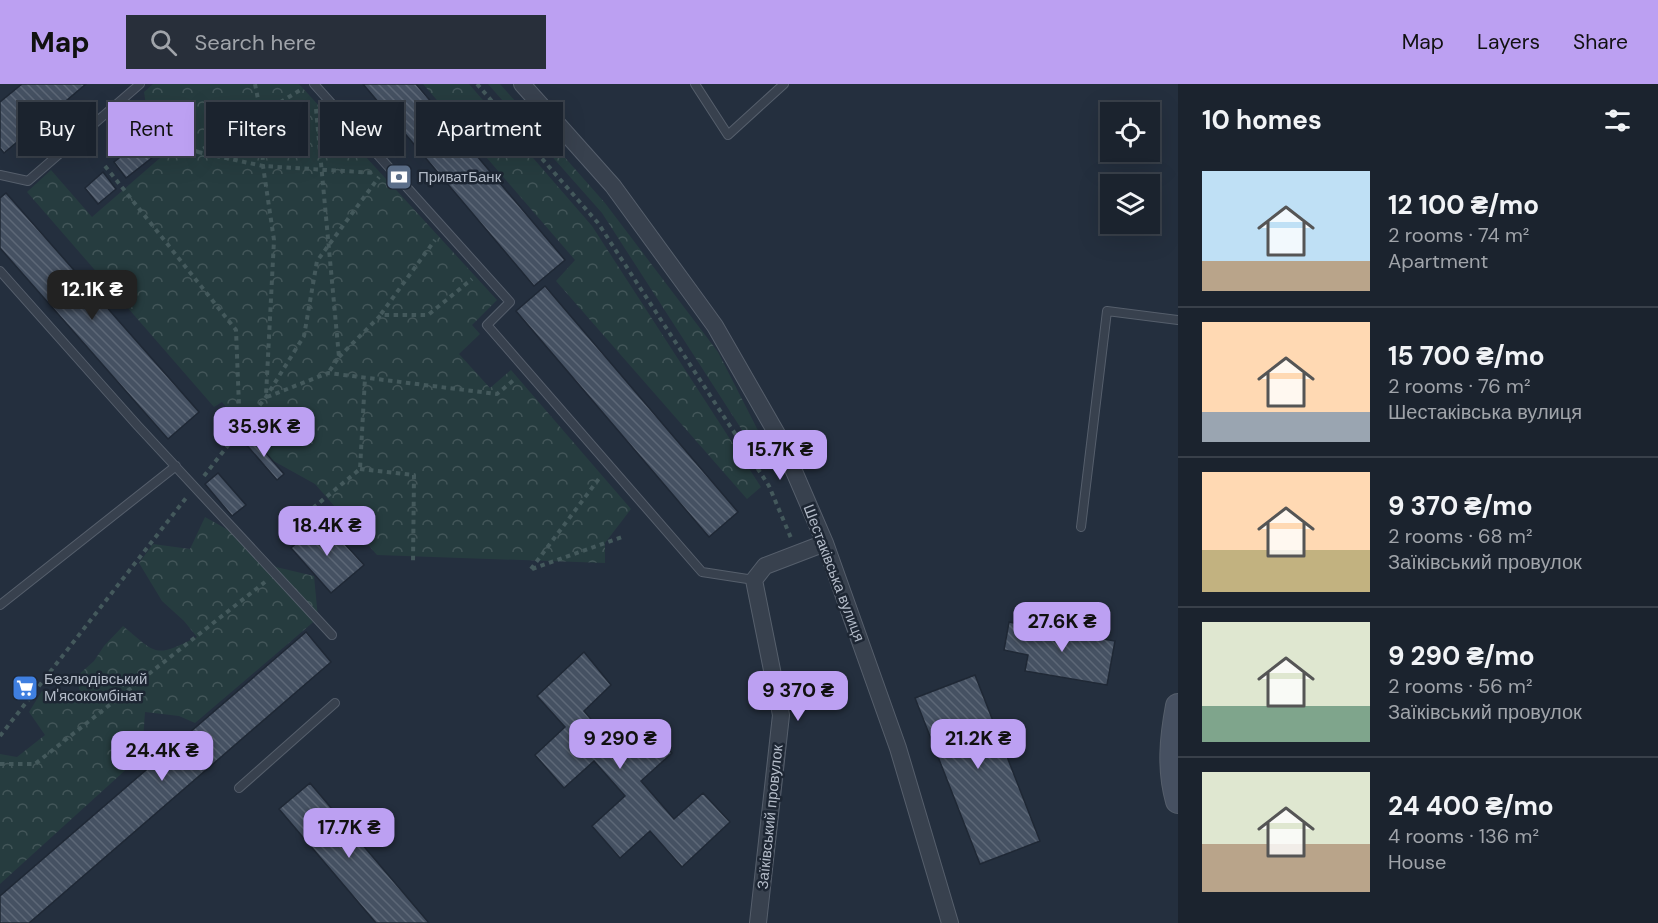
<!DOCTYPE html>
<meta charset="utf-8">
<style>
body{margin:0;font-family:"DM Sans",sans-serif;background:#282f3a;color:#f1f3f6;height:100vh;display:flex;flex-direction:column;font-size:22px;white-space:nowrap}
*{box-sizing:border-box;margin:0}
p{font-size:20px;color:#a0a4aa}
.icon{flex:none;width:33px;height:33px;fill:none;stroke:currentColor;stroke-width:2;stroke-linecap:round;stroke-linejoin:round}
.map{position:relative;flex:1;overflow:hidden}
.drawer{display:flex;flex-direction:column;background:#1b232e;width:480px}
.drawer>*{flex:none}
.hud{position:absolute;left:18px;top:18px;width:570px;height:54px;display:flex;gap:12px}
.fabs{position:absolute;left:1100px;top:18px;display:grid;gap:12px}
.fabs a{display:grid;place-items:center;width:60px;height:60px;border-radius:0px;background:#1b232e;box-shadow:0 6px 24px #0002,0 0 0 2px #39404a;font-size:30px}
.price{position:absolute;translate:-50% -51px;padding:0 14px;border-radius:12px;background:#bca0f2;color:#111;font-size:20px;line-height:39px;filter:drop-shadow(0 2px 3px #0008)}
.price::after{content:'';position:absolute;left:50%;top:36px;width:18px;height:14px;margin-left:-9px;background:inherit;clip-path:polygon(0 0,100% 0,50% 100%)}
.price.selected{background:#222;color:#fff}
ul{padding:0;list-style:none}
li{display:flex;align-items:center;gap:18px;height:150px;padding:0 24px}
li+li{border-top:2px solid #39404a}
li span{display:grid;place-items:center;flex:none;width:168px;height:120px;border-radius:0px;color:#555}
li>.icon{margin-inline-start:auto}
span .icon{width:72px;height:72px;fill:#fffc;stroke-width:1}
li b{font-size:26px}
h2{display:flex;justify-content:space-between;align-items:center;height:72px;padding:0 24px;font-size:26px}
.chip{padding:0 21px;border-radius:0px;background:#1b232e;box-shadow:0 6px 24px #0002,0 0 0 2px #39404a;font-size:21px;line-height:54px}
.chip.selected{background:#bca0f2;color:#111}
header{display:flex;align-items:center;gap:36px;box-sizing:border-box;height:84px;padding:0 30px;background:#bca0f2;color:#111}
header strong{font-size:28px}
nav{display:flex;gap:33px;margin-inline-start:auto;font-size:21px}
.search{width:420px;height:54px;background:#282f3a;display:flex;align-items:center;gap:15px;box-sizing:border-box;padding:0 21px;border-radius:0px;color:#a0a4aa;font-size:22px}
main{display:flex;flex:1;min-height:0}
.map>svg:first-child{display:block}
.forest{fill:url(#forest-crowns)}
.building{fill:url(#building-back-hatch);stroke:#1f2835;stroke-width:1.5}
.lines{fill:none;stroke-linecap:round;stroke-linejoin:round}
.lane-casing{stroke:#565f6c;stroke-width:10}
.street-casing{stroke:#565f6c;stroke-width:18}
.secondary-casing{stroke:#565f6c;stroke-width:26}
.path{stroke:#44595c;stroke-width:4;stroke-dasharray:4.5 4.5;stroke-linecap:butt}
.lane{stroke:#38414e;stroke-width:8}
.street{stroke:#38414e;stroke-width:16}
.secondary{stroke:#465061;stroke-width:24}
.labels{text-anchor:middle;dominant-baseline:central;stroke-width:5;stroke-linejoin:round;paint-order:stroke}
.poi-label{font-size:15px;fill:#b4bcc9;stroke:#1d2633;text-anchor:start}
.street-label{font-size:15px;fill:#b4bcc9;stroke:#1d2633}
</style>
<header>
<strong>Map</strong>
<div class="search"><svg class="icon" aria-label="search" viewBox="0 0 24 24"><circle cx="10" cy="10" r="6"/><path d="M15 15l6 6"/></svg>Search here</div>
<nav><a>Map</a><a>Layers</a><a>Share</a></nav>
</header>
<main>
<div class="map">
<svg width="1178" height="839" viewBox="0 0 1178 839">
<defs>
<pattern id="forest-crowns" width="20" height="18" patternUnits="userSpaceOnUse" patternTransform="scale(1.5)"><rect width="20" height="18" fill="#263c3f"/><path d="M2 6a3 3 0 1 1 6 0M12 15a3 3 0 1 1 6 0" fill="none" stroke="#435659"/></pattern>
<pattern id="building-back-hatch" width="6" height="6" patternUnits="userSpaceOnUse" patternTransform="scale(1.5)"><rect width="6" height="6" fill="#455162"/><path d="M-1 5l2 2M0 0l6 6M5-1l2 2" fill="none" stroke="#5d6877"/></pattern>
</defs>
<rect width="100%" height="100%" fill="#242f3e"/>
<!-- forest -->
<path class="forest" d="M153 0H299L497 216 472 241 480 250 459 270 490 304 511 286 631 425 605 459V479L377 471 315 400 270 375 222 318 214 323 27 108 51 86 92 133 168 67 149 40 144 8Z
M423 0H469L592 142 761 403 747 415 556 197 575 176Z
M488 0H500L605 119 718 268 773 376 762 377 602 129Z
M205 433 230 447 276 483 314 492 318 534 195 639 179 632 145 628 142 671 0 800V670L17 673 45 651 29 628 42 607 82 615 76 593 94 577 104 562 123 542C158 571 154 574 197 553L184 537 162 517 139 479 153 460 190 465Z"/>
<!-- building -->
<path class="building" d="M22 0H86L4 69 0 64V18Z
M363 0H416L565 176 534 202Z
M146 53 158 69 126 94 114 78Z
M103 88 116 105 98 120 85 104Z
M6 109 199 328 168 355 0 164V114Z
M545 202 738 428 709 453 516 227Z
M251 352 284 390 277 396 244 358Z
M218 389 246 421 232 432 205 400Z
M323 436 364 481 331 509 291 464Z
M1009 538 1115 557 1107 601 1025 587 1028 571 1004 566Z
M306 548 331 578 29 839H0V812Z
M584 568 611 601 584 627 617 666 643 640 672 669 641 697 674 735 703 709 730 738 682 783 650 747 620 774 592 742 625 712 594 677 564 704 535 671 565 643 537 612Z
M975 591 1040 757 980 780 915 614Z
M310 699 429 839H376L279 725Z"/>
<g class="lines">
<!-- lane casing -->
<g class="lane-casing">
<path id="lane" d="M314 0 510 218 487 241 702 488 754 496
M695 0 728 51 784 0
M0 91 28 97 140 0
M0 187 137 341 332 551
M1081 443 1107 227 1178 236
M0 521 176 382
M239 704 335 619"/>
</g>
<!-- street casing -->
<g class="street-casing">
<path id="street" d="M522 0 613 102 694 213 715 242 781 357 825 459 898 664 950 839
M758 839 781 631 754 496 765 482 825 459"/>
</g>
<!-- secondary casing -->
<g class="secondary-casing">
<path id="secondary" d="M1178 622C1172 654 1169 685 1178 717"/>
</g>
<!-- path -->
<path class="path" d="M255 0 261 30 263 82 274 156 266 312
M477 0 598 139 769 402 791 454
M316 25 339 273 328 289
M146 45 198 68 302 5
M198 68 263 82 376 89
M105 82 236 246 240 347
M381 230 435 156
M339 273 381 231H428L472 195
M267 313 328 289 497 310 515 295
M360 385 414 391 413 480
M204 392 266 313 304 252 317 177 379 93
M313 424 360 385 365 294
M531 485 601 392
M532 485 622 453
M0 652 186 414
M0 680H35L265 498"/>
<!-- lane -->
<use href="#lane" class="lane"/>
<!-- street -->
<use href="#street" class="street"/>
<!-- secondary -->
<use href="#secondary" class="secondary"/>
</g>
<!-- icons -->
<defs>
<g id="bank-square" transform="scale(1.35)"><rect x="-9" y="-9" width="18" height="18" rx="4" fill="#5c6f8a" stroke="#1d2633"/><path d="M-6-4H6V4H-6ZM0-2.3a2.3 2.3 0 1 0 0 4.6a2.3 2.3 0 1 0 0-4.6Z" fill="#fff"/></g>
<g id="supermarket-square" transform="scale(1.35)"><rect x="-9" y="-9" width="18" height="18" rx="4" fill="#3f7fe0" stroke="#1d2633"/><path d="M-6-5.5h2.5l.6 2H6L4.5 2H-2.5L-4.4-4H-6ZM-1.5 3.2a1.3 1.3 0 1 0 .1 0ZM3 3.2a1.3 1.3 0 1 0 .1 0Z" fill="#fff"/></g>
</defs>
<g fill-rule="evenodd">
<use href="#bank-square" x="399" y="93"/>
<use href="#supermarket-square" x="25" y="604"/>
</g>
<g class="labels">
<!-- poi labels -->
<g class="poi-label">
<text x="418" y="93">ПриватБанк</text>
<text x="44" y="595">Бeзлюдівський<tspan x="44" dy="17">М'ясокомбінат</tspan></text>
</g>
<!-- street labels -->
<g class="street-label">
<text transform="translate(834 489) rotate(69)">Шестаківська вулиця</text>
<text transform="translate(770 733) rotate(-84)">Заїківський провулок</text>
</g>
</g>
</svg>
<div class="fabs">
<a><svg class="icon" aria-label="locate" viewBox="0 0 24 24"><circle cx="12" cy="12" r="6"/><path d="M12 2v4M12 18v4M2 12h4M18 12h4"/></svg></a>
<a><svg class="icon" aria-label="layers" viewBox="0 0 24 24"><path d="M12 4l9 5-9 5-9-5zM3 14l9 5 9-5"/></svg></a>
</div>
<b class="price selected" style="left:92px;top:237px">12.1K ₴</b>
<b class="price" style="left:264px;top:374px">35.9K ₴</b>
<b class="price" style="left:780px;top:397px">15.7K ₴</b>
<b class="price" style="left:327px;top:473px">18.4K ₴</b>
<b class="price" style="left:1062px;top:569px">27.6K ₴</b>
<b class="price" style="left:798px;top:638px">9 370 ₴</b>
<b class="price" style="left:620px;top:686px">9 290 ₴</b>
<b class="price" style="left:978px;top:686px">21.2K ₴</b>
<b class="price" style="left:162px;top:698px">24.4K ₴</b>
<b class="price" style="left:349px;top:775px">17.7K ₴</b>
<div class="hud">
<a class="chip">Buy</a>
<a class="chip selected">Rent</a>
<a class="chip">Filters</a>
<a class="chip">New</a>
<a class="chip">Apartment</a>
</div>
</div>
<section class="drawer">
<h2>10 homes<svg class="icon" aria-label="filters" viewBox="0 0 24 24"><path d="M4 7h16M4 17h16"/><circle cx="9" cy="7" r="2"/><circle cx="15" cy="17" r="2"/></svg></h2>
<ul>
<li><span style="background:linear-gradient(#bfe0f5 75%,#b9a48a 0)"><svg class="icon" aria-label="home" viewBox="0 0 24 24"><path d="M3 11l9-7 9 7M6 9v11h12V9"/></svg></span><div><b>12 100 ₴/mo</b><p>2 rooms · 74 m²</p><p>Apartment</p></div></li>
<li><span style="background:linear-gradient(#ffd9b3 75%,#9aa5b1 0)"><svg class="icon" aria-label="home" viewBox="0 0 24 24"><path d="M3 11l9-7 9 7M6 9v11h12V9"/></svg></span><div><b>15 700 ₴/mo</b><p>2 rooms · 76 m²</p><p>Шестаківська вулиця</p></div></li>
<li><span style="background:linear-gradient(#ffd9b3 65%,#c2b280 0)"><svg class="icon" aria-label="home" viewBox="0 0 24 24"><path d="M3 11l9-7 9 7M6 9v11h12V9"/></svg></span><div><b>9 370 ₴/mo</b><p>2 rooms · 68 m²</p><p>Заїківський провулок</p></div></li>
<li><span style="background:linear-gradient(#dfe7d0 70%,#7fa58c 0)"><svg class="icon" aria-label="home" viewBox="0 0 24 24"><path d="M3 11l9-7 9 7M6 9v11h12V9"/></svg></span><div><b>9 290 ₴/mo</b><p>2 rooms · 56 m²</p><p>Заїківський провулок</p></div></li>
<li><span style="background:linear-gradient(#dfe7d0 60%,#b9a48a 0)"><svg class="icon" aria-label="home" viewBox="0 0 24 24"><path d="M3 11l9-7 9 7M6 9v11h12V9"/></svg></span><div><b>24 400 ₴/mo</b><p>4 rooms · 136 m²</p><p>House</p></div></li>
</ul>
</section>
</main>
